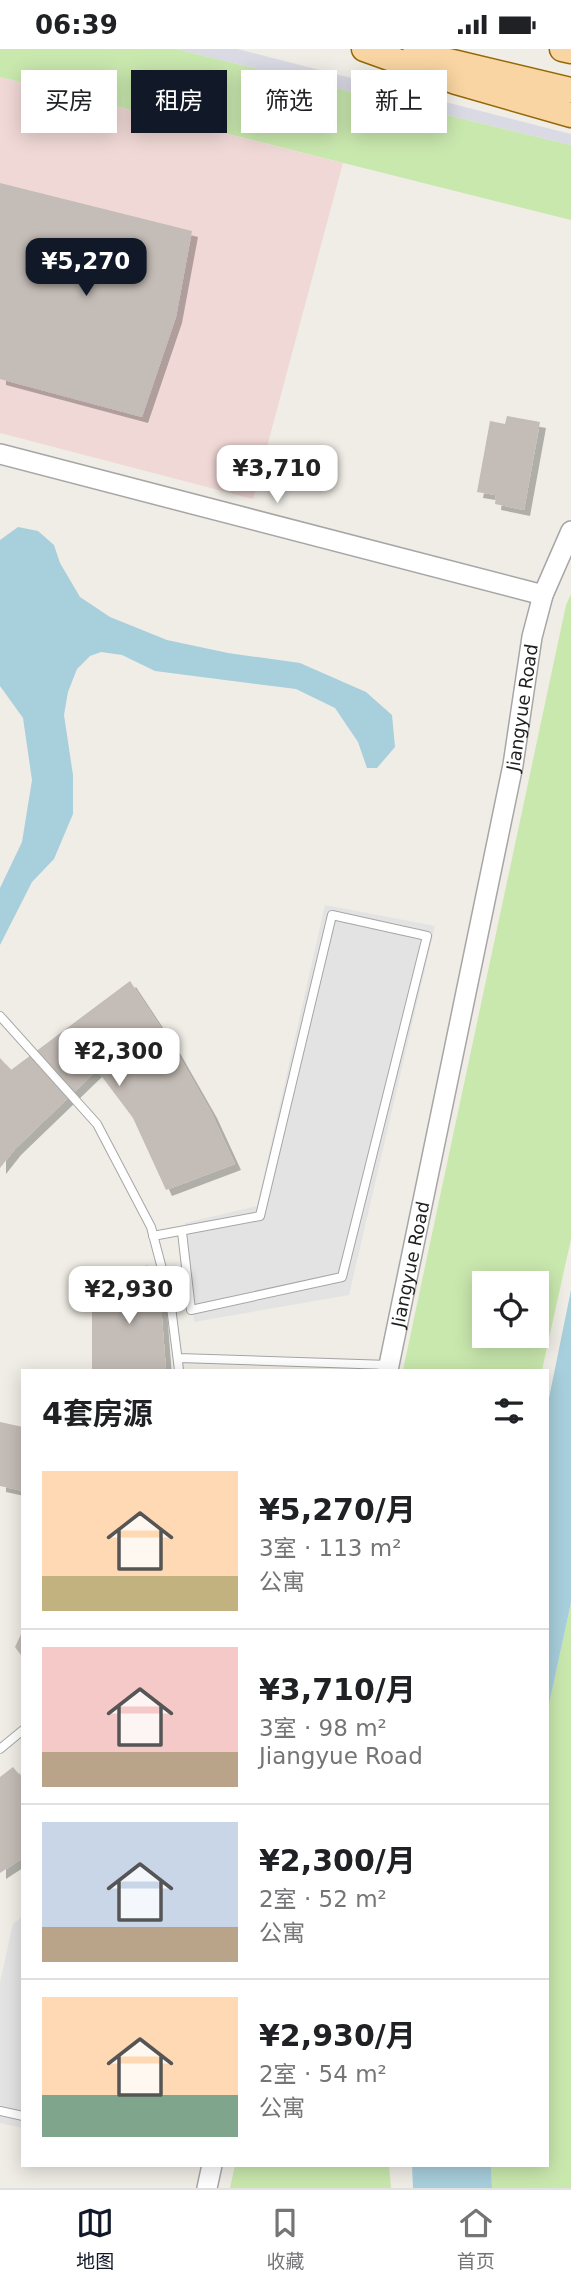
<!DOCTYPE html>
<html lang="zh">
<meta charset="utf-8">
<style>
body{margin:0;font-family:"DejaVu Sans","Noto Sans SC",sans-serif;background:#f6f6f6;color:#202124;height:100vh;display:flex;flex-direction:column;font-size:26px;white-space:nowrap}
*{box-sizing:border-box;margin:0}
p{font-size:23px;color:#757577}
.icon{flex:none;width:38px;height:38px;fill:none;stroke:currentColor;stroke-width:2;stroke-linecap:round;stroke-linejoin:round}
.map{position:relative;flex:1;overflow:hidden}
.details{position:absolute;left:21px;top:1320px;width:528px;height:798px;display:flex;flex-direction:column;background:#fff;border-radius:0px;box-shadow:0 4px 18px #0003}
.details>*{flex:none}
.banner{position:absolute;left:21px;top:21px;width:530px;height:63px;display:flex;gap:14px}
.buttons{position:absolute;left:472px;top:1222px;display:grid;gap:14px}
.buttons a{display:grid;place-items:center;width:77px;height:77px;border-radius:0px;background:#fff;box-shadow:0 4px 18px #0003;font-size:35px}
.price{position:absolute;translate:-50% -60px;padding:0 16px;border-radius:14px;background:#fff;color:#222;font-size:23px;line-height:46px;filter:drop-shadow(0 2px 4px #0008)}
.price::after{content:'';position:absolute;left:50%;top:42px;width:21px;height:16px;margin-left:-10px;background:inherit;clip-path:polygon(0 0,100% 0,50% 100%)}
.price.selected{background:#111827;color:#fff}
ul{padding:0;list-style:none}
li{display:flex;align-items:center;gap:21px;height:175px;padding:0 21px}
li+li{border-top:2px solid #e0e0e0}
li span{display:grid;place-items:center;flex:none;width:196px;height:140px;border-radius:0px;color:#555}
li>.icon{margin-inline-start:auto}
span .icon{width:84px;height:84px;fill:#fffc;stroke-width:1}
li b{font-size:30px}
h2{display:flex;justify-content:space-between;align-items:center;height:84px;padding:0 21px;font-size:30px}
.tag{padding:0 24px;border-radius:0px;background:#fff;box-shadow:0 4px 18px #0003;font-size:24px;line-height:63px}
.tag.selected{background:#111827;color:#fff}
.status{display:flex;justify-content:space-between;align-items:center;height:49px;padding:0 35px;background:#fff;direction:ltr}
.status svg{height:19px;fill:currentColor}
.dock{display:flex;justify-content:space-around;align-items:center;height:98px;border-top:2px solid #e0e0e0;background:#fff;font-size:19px;color:#757577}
.dock a{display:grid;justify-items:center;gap:4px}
.dock .selected{color:#111827}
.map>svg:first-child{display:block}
.commercial{fill:#f0d8d6}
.grass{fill:#c9e8ae;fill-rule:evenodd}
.parking{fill:#e3e3e3}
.plaza{fill:#dadae5}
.water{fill:#a8cfdc}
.building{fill:#c4bcb6;filter:url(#shadow)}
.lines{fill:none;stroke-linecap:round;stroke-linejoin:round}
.service-casing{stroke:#a6a6a6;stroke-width:10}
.tertiary-casing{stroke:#a6a6a6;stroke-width:22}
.primary-casing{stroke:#956806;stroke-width:27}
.service{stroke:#fff;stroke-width:8}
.tertiary{stroke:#fff;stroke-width:19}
.primary{stroke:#f8d5a2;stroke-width:24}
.labels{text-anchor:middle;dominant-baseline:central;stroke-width:5;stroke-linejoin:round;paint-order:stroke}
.street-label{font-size:18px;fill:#1f1f1f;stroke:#fff}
</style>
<div class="status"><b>06:39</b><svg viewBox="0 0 49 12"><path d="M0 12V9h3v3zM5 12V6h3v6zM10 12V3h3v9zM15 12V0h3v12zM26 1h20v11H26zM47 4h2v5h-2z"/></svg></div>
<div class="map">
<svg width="571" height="2139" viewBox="0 0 571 2139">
<defs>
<filter id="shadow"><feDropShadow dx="6" dy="6" stdDeviation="0" flood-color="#0004"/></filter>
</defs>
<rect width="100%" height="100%" fill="#f0ede6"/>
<!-- commercial -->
<path class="commercial" d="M0 28 343 114 253 450 0 384Z"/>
<!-- grass -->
<path class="grass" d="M0 0H176L571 96V171L0 28Z
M571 545V1190L542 1321H403L566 556ZM485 1234H537V1286H485Z
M571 1554V2139H492L491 2116H548V1660Z
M235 2116H389L391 2139H230Z"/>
<!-- parking -->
<path class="parking" d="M325 856 435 877 349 1246 194 1273 185 1174 257 1157Z
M23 1867V2079L0 2074V1933L13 1875Z"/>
<!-- plaza -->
<path class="plaza" d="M176 0H237L571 85V96Z"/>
<!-- water -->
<path class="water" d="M18 478 38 482 54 496 60 514 80 548 110 568 167 591 228 604 300 614 366 643 392 666 395 698 377 719H367L358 693 335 659 296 640 155 622 122 606 101 603 90 607 77 620 68 643 64 666 73 726V765L54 810 32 833 0 896V839L22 793 32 731 23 669 0 637V491Z
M571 1241V1554L548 1660V1354Z
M412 2116H491L492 2139H413Z"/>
<!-- building -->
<path class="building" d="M0 134 192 182 176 268 142 368 0 330Z
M507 367 540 373 524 461 495 455 496 446 477 443 490 372 505 375Z
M130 932 175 1000 211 1063 235 1115 166 1141 133 1069 97 1021 15 1100 0 1119V1009L11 1021Z
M147 1216 161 1256 166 1321H92V1250Z
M0 1373 23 1378V1442L0 1437Z
M23 1581V1609L15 1598Z
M13 1718 23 1730V1809L0 1824V1728Z"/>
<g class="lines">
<!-- service casing -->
<g class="service-casing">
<path id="service" d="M0 967 97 1075 151 1178 170 1250 179 1321
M153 1187 260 1167 332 866 427 887 342 1228 191 1261 182 1183
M179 1309 389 1316
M0 1700 23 1681
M0 2062 23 2067"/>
</g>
<!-- tertiary casing -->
<g class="tertiary-casing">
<g id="tertiary">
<path d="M0 405 543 546"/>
<path id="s1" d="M388 1321 513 716 532 588 543 546 571 482"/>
<path d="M207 2139 212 2116"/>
</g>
</g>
<!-- primary casing -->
<g class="primary-casing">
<path id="primary" d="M364 0 456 33 571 66
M562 0 571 2
M415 4 571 41"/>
</g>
<!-- service -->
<use href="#service" class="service"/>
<!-- tertiary -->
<use href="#tertiary" class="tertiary"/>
<!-- primary -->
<use href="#primary" class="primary"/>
</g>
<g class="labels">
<!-- street labels -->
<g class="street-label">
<text stroke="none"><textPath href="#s1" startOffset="676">Jiangyue Road</textPath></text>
<text stroke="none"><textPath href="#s1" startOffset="108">Jiangyue Road</textPath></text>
</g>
</g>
</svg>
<div class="buttons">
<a><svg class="icon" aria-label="locate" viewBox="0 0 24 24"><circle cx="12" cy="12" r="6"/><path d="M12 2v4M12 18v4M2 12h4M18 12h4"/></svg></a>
</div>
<b class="price selected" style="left:86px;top:249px">¥5,270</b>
<b class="price" style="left:277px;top:456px">¥3,710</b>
<b class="price" style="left:119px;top:1039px">¥2,300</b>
<b class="price" style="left:129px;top:1277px">¥2,930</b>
<div class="banner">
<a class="tag">买房</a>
<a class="tag selected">租房</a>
<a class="tag">筛选</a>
<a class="tag">新上</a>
</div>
<section class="details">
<h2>4套房源<svg class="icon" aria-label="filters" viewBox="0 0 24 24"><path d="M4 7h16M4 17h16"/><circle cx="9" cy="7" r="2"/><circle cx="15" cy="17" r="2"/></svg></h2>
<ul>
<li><span style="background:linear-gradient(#ffd9b3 75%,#c2b280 0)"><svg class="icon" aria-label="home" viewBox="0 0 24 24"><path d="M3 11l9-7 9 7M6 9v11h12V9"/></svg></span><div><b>¥5,270/月</b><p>3室 · 113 m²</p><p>公寓</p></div></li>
<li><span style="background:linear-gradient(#f6c9c9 75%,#b9a48a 0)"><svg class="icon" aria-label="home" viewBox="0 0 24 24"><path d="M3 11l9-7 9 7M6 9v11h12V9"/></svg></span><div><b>¥3,710/月</b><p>3室 · 98 m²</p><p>Jiangyue Road</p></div></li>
<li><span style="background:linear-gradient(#c9d6e8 75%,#b9a48a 0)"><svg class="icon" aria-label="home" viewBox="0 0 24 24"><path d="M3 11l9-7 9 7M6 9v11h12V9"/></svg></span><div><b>¥2,300/月</b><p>2室 · 52 m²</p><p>公寓</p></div></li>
<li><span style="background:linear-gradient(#ffd9b3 70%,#7fa58c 0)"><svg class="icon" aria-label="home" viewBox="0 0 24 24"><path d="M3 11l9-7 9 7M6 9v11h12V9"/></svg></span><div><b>¥2,930/月</b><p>2室 · 54 m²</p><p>公寓</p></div></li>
</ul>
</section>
</div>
<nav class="dock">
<a class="selected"><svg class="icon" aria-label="map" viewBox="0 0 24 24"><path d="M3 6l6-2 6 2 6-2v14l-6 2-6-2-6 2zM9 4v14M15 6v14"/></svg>地图</a>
<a><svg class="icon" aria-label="saved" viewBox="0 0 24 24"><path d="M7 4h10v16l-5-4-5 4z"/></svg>收藏</a>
<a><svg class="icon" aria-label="home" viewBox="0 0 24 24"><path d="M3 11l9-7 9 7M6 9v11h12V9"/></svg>首页</a>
</nav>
